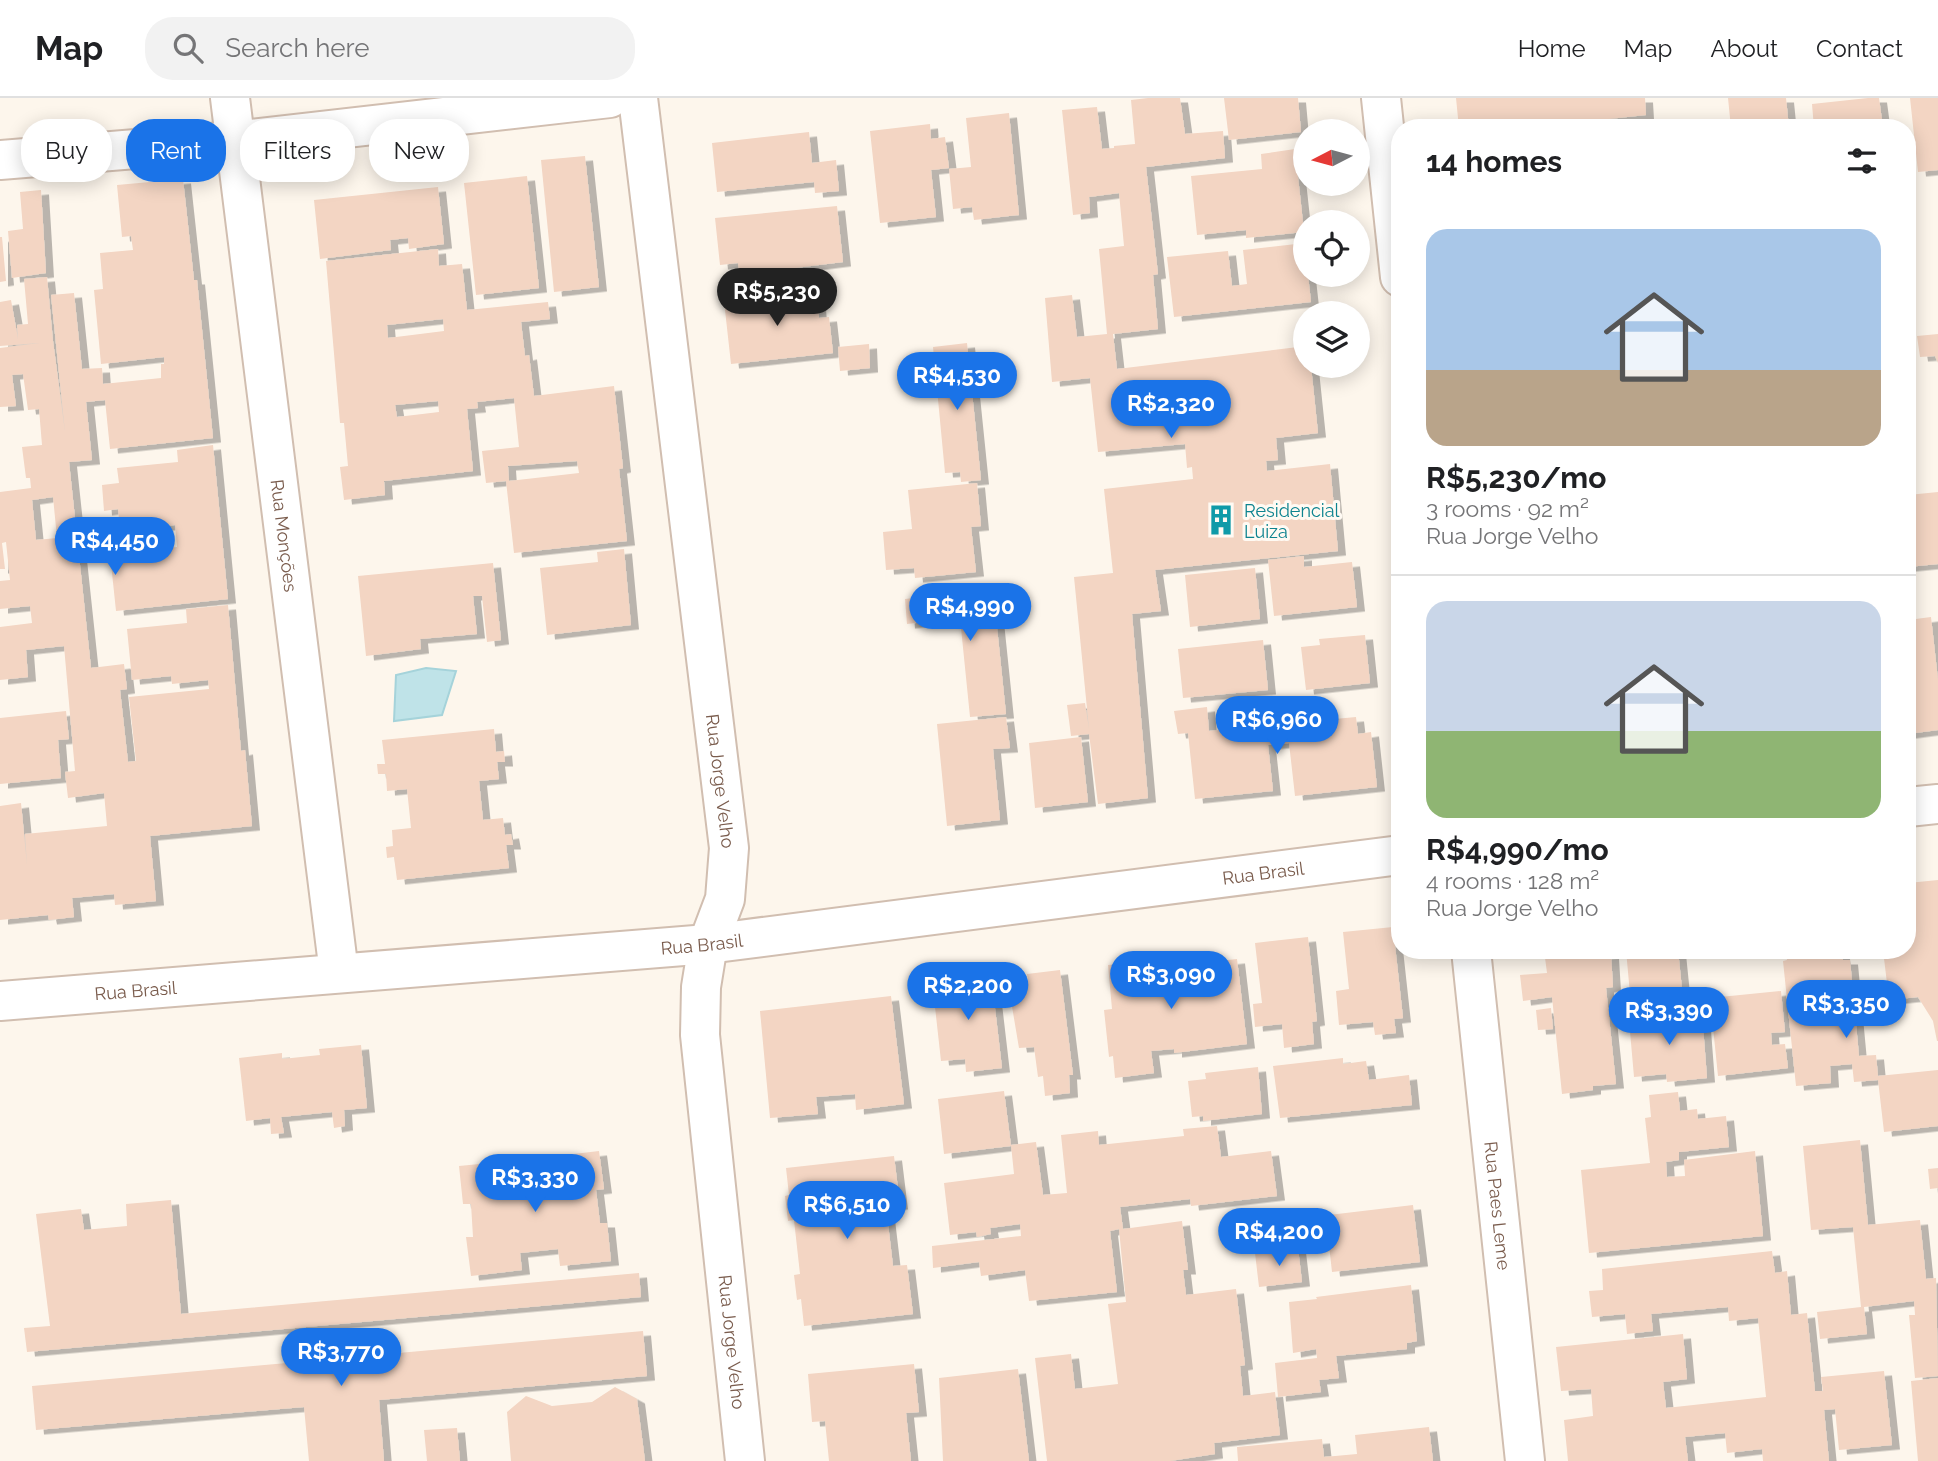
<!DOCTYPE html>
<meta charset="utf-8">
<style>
body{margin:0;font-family:Raleway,sans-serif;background:#f2f2f2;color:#202124;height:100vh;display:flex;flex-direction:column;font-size:26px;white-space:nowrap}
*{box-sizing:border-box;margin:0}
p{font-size:23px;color:#757577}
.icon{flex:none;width:38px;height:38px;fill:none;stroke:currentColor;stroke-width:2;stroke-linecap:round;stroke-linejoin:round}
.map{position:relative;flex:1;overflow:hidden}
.panel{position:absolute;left:1391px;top:21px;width:525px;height:840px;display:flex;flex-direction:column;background:#fff;border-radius:28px;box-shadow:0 4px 18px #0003}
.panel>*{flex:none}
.top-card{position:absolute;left:21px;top:21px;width:665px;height:63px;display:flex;gap:14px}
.needle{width:46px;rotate:264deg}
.fabs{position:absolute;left:1293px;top:21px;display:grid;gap:14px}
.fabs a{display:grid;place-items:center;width:77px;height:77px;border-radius:50%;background:#fff;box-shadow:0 4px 18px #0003;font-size:35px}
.price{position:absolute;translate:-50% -60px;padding:0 16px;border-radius:24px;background:#1a73e8;color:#fff;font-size:23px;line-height:46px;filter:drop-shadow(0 2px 4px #0008)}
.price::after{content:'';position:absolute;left:50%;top:42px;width:21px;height:16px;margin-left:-10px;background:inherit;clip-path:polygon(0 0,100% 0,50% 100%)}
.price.on{background:#222;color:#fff}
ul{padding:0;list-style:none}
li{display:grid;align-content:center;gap:14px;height:371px;padding:0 35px}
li+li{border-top:2px solid #e0e0e0}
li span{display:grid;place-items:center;height:217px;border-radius:21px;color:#555}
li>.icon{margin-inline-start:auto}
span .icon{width:126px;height:126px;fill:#fffc;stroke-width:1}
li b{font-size:30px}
h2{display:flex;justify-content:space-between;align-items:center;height:84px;padding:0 35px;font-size:30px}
.tag{padding:0 24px;border-radius:28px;background:#fff;box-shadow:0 4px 18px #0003;font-size:24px;line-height:63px}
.tag.on{background:#1a73e8;color:#fff}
header{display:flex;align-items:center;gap:42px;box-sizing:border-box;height:98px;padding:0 35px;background:#fff;border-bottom:2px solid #e0e0e0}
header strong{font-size:33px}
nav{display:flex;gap:38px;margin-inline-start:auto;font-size:24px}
.search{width:490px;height:63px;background:#f2f2f2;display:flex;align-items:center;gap:18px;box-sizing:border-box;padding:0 24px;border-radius:28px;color:#757577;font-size:26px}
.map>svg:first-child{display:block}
.water{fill:#bfe3e8;stroke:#a5d3da;stroke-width:2}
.building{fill:#f3d5c3;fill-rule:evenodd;filter:url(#shadow)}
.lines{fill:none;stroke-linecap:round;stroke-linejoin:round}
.street-casing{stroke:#d1beb0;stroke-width:42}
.street{stroke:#fff;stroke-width:38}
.labels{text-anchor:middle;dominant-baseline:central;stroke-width:6;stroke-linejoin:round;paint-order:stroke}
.culture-label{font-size:18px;fill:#0d838f;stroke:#fffaf3;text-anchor:start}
.street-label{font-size:18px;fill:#7a5c4d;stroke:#fffaf3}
</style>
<header>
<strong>Map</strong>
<div class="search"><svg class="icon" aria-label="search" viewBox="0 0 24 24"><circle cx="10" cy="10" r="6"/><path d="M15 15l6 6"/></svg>Search here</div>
<nav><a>Home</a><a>Map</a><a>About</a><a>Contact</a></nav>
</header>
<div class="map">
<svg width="1938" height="1363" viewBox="0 0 1938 1363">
<defs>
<filter id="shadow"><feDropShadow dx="8" dy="4.5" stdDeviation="0" flood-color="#0004"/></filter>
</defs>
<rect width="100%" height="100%" fill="#fdf6ec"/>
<!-- water -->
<path class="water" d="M426 570 456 573 442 617 394 623 396 577Z"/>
<!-- building -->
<path class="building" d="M1148 0H1180L1185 36 1223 33 1225 60 1146 69 1158 176 1153 177 1158 231 1113 236 1117 271 1306 248V268H1311L1318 335 1276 340 1278 362 1266 363 1267 373 1330 366 1338 453 1155 472 1161 513 1132 516 1148 700 1098 706 1089 636 1071 638 1067 607 1085 605 1089 631 1074 479 1113 475 1104 391 1193 381 1192 369 1187 370 1185 346 1098 354 1090 280 1052 284 1045 200 1072 197 1077 239 1107 236 1099 151 1124 148 1119 95 1089 99 1090 115 1073 117 1062 12 1097 9 1102 51 1114 50V48L1135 46 1131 2Z
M1224 0H1298L1301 34 1229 42Z
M1456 0H1645L1646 17 1571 25 1572 30H1459Z
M1728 0H1786L1789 30H1731Z
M1868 0H1879L1883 30H1814L1812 6Z
M1910 0H1938V72L1918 74Z
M1009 15 1019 117 974 122 972 109 953 111 949 71 971 69 966 20Z
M930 26 931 41 945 39 949 70 931 72 936 119 880 125 870 33Z
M809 34 812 65 836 62 839 93 815 95 814 84 717 94 712 45Z
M1295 51 1304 134 1246 140V132L1197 137 1191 78 1262 71 1261 56Z
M585 58 599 189 554 194 541 62Z
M527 78 539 190 476 197 464 85Z
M183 81 194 182H197L213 340 110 351 105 302 86 304 92 362 69 364 91 570 124 566 127 591 120 592 128 664 136 663 129 599 209 591 208 582 172 586 171 578 132 582 127 531 187 525 186 511 228 507 241 653 245 652 252 728 150 738 156 803 115 807 114 796 72 800 74 819 49 822 48 817 0 822V708L21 705 27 767 25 736 107 728 104 695 68 700 65 674 75 673 64 548 26 552 28 579 0 582V529L32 525 30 508 0 511V483L10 482 6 444 2 445 5 471H0V394L31 390 30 380H26L22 349 42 347 39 311 28 312 23 276 12 277 16 308 0 309V250L39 245 0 248V204L11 202 18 241 17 227 28 226 24 181 47 179 53 243 65 334 51 197 74 195 82 271 102 270 103 286 161 280V266H164V259L101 266 94 192 103 191 100 155 133 152 131 138 122 139 117 87ZM53 399 57 440 36 442 32 402Z
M438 89 444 146 409 151 408 140 390 142 391 152 320 161 314 102Z
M41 92 46 175 12 180 8 133 23 131 20 94Z
M837 108 843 164 739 177 738 165 720 167 715 120Z
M0 139H2L6 183 0 184Z
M1305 145 1306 177H1308L1311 204 1174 219 1167 159 1228 153 1232 188 1247 186 1243 152Z
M438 151 439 168 462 166 467 212 548 204 550 221 521 224 525 258 529 257 534 298 614 288 623 370 619 371 627 443 514 455 506 383 486 385 482 353 519 349 514 300 477 304 478 310 467 311 473 373 384 383 385 397 344 402 340 369 348 368 344 325H340L326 163ZM443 221 444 233 388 240 387 227ZM438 303 439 314 397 319 395 307ZM577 363 579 375 509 383 508 368Z
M817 193 819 220 829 219 833 255 731 266 724 203Z
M1938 236V265L1935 258 1920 259 1917 238Z
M967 245 981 382 961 384 960 374 945 375 933 249Z
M869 246 870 270 840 273 838 249Z
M213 347 228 501 116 513 110 456 177 449 175 427 120 433 118 411 104 413 102 387 119 385 117 370 178 364 177 352Z
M977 385 981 428 971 429 976 474 915 480 914 470 886 472 883 434 912 431 908 392Z
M1938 394V466L1908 469V397Z
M624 451 631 527 547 537 540 470 598 464 597 454Z
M1304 458V469L1352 464 1357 509 1274 518 1268 462Z
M493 465 501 542 487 544 482 498H473L477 536 420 541 421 551 366 558 358 478Z
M1255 470 1260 521 1190 529 1185 477Z
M993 491 1006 616 970 619 960 520 907 526 905 501Z
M1931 519 1938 582V632L1908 636V522Z
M1365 537 1370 585 1306 592 1301 549 1320 547 1319 541Z
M1263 542 1268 592 1183 600 1178 551Z
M1207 609 1209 633 1356 619 1358 636 1371 634 1377 689 1295 698 1289 645 1268 647 1273 693 1195 701 1188 635 1178 636 1174 613Z
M66 613 69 641 58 642 61 680 0 686V620Z
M1006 619 1010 650 993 651 1000 722 947 728 937 626Z
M494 631 496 654 504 653 505 664H497L499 681 479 683 483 722 503 720 505 737 511 736 513 747H506L509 770 397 782 394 759 387 760 386 749 393 748 392 732 411 730 407 691 387 693 386 676H378L377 666H385L382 642Z
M1081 639 1088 704 1035 710 1029 645Z
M1938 782V943H1937L1933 923 1918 899 1889 902 1883 852H1908V785Z
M1393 829 1403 920 1394 921 1396 935 1375 937 1373 924 1339 927 1336 893 1349 891 1343 834Z
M1308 839 1317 923 1312 924 1314 946 1284 950 1282 926 1255 929 1253 906 1262 905 1255 845Z
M1544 852H1599V857L1611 856 1613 889 1606 890 1616 986 1593 988V992L1562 996 1552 899 1523 903 1520 877 1547 875Z
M1626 852H1678L1683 901 1631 907Z
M1786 852H1841L1843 862H1850L1859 958 1876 957 1878 978 1938 972V1028L1884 1034 1878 982 1854 984 1852 966 1830 968 1831 985 1796 988 1783 863 1787 862Z
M1164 861 1165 869 1237 861 1247 946 1174 955V951L1151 953 1154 975 1115 980 1113 958 1109 959 1104 912 1112 911 1108 867Z
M1060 872 1073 977H1069L1070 995 1045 998 1043 978 1038 979 1034 949 1019 950 1008 885 1028 883 1027 876Z
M991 876 1002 970 966 974 965 961 941 963 932 882Z
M1781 893 1785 934 1771 935 1772 947 1785 946 1788 970 1718 978 1710 900Z
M891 898 904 1006 856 1012 855 996 816 999 818 1016 770 1020 760 913Z
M1551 910 1553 931 1538 932 1536 912Z
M1702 915 1707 980 1667 984 1666 976 1634 979 1629 922Z
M361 947 367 1010 344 1012 345 1028 334 1030 332 1014 281 1019 284 1035 271 1036 270 1020 246 1023 239 960 282 955V961L320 957 319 951Z
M1343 960V966L1366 963 1369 982 1409 977 1412 1007 1280 1020 1273 968Z
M1258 969 1262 1016 1203 1023V1018L1192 1019 1188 983 1206 981 1205 975Z
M1004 993 1011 1048 944 1056 938 1001Z
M1678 994 1680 1013 1697 1011 1698 1021 1726 1018 1729 1049 1679 1054V1062L1666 1064 1667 1079 1685 1078 1684 1062 1755 1053 1763 1138 1589 1155 1581 1072 1650 1065 1645 1020 1651 1019 1649 997Z
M1217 1028 1221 1059 1271 1053 1277 1098 1191 1108 1190 1101 1120 1109 1123 1131 1182 1123 1188 1172H1183L1186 1197 1236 1191 1245 1267 1240 1268 1243 1298 1275 1294 1280 1337 1214 1345 1215 1356 1170 1363H1047L1035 1260 1071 1256 1075 1291 1118 1286 1108 1206 1126 1204 1119 1131 1110 1133 1117 1194 1029 1203 1025 1172 981 1178 979 1164 933 1170 932 1148 1021 1138 1020 1126 990 1130 991 1136 977 1139 976 1134 950 1137 944 1085 1014 1076 1011 1047 1036 1044 1043 1097 1067 1095 1061 1037 1098 1033 1099 1047 1184 1038 1183 1031Z
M1860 1042 1868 1127 1920 1122 1926 1181 1936 1180 1938 1278 1915 1280 1909 1217H1915L1914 1203 1864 1209 1867 1236 1820 1241 1817 1214 1861 1209 1853 1129 1811 1132 1803 1048Z
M599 1053 604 1091 596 1092 600 1125H607L611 1163 560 1168 558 1151 520 1155 522 1172 471 1178 466 1139H473L471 1106H463L459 1068 510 1063 512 1080 550 1076 548 1059Z
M894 1058 900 1107 886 1109 893 1168 907 1167 913 1216 804 1228 801 1201 797 1202 794 1177 800 1176 794 1122 788 1123 785 1098 789 1097 786 1070Z
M1938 1070V1090L1930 1091 1928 1071Z
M171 1102 181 1216 639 1175 641 1199 27 1254 24 1230 50 1228 36 1116 81 1111 84 1132 127 1128 126 1106Z
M1413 1107 1420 1164 1332 1174 1329 1147 1316 1149 1312 1119Z
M1298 1150 1302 1184 1259 1189 1255 1155Z
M1772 1153 1775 1175 1787 1173 1791 1217 1807 1215 1815 1293H1823L1821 1279 1884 1273 1892 1347 1839 1352 1835 1311 1824 1312 1829 1363H1763L1762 1351 1727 1355 1725 1335 1685 1339 1688 1363H1568L1564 1322 1593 1318 1591 1291 1561 1293 1556 1249 1683 1236 1687 1281 1663 1284 1666 1310 1766 1299 1758 1220 1729 1223 1728 1209 1651 1216 1653 1233 1627 1236 1625 1216 1592 1219 1589 1193 1603 1192 1602 1171Z
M1411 1187 1417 1243 1407 1245V1251L1336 1258 1339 1280 1319 1282 1321 1294 1278 1299 1275 1265 1317 1260 1316 1251 1293 1255 1289 1204 1317 1201 1316 1199Z
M643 1233 647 1278 379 1302 384 1363H309L304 1309 36 1332 32 1288Z
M914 1266 919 1314 906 1315 911 1363H829L825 1323 812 1324 808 1276Z
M1018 1271 1029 1363H943L939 1280Z
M1938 1280V1363H1918L1911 1283Z
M615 1289 637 1301 645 1363H511L507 1314 526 1298 552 1308 592 1304Z
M1429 1329 1433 1363H1238L1237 1349 1322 1341 1324 1359 1357 1356 1355 1337Z
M457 1330 460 1363H427L424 1332Z"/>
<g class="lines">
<!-- street casing -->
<g class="street-casing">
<g id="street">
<path id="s1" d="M230 0 339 875"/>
<path id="s2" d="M638 0 729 750 725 801 708 846 701 889 700 937 745 1363"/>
<path d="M1381 0 1400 179"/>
<path d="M0 62 234 43 610 0"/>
<path d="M1908 709 1938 706"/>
<path id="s3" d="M1471 852 1525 1363"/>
<path id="s4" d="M0 903 708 846 1400 757"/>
</g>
</g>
<!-- street -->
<use href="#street" class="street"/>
</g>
<!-- icons -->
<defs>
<g id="building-bare" transform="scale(2.415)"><path d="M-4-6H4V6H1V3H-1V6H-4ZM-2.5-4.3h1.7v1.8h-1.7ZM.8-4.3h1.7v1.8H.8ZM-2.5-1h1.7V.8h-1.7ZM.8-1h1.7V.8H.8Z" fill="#0f9aa8" stroke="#fffaf3" stroke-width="2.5" paint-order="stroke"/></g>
</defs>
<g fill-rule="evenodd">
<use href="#building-bare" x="1221" y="422"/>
</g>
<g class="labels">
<!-- culture labels -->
<g class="culture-label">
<text x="1244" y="412">Residencial<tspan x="1244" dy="21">Luiza</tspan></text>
</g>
<!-- street labels -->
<g class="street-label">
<text stroke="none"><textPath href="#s1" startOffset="441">Rua Monções</textPath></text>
<text stroke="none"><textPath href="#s2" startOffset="688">Rua Jorge Velho</textPath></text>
<text stroke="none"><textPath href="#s4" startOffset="1270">Rua Brasil</textPath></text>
<text stroke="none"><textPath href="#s4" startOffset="704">Rua Brasil</textPath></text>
<text stroke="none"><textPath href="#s4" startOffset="136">Rua Brasil</textPath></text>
<text stroke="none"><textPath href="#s3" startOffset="257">Rua Paes Leme</textPath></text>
<text stroke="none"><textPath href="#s2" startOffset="1255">Rua Jorge Velho</textPath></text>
</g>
</g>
</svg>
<div class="fabs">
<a><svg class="needle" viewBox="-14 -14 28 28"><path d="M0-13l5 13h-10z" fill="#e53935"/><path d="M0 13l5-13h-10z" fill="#757577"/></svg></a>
<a><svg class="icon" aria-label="locate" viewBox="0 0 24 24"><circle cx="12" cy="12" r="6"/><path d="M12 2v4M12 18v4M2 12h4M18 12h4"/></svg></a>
<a><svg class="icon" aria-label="layers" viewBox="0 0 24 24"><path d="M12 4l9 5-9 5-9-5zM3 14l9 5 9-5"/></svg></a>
</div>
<b class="price on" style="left:777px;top:230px">R$5,230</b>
<b class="price" style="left:957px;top:314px">R$4,530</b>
<b class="price" style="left:1171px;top:342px">R$2,320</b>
<b class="price" style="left:115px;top:479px">R$4,450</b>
<b class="price" style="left:970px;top:545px">R$4,990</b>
<b class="price" style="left:1277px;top:658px">R$6,960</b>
<b class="price" style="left:1171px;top:913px">R$3,090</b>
<b class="price" style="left:968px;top:924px">R$2,200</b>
<b class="price" style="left:1846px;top:942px">R$3,350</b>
<b class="price" style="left:1669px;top:949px">R$3,390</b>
<b class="price" style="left:535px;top:1116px">R$3,330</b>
<b class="price" style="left:847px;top:1143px">R$6,510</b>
<b class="price" style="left:1279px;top:1170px">R$4,200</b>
<b class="price" style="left:341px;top:1290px">R$3,770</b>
<div class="top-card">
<a class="tag">Buy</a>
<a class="tag on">Rent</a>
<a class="tag">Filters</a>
<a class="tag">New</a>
</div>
<section class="panel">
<h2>14 homes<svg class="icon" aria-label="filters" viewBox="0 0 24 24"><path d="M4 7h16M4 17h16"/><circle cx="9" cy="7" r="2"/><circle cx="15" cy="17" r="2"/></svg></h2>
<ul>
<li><span style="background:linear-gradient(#a9c7e8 65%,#b9a48a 0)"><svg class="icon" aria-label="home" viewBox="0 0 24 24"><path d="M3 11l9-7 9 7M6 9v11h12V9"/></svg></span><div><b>R$5,230/mo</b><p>3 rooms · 92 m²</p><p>Rua Jorge Velho</p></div></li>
<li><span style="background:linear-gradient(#c9d6e8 60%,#8fb573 0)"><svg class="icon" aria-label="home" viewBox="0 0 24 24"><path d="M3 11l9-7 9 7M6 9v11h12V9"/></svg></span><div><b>R$4,990/mo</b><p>4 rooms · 128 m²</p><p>Rua Jorge Velho</p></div></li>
</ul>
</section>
</div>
